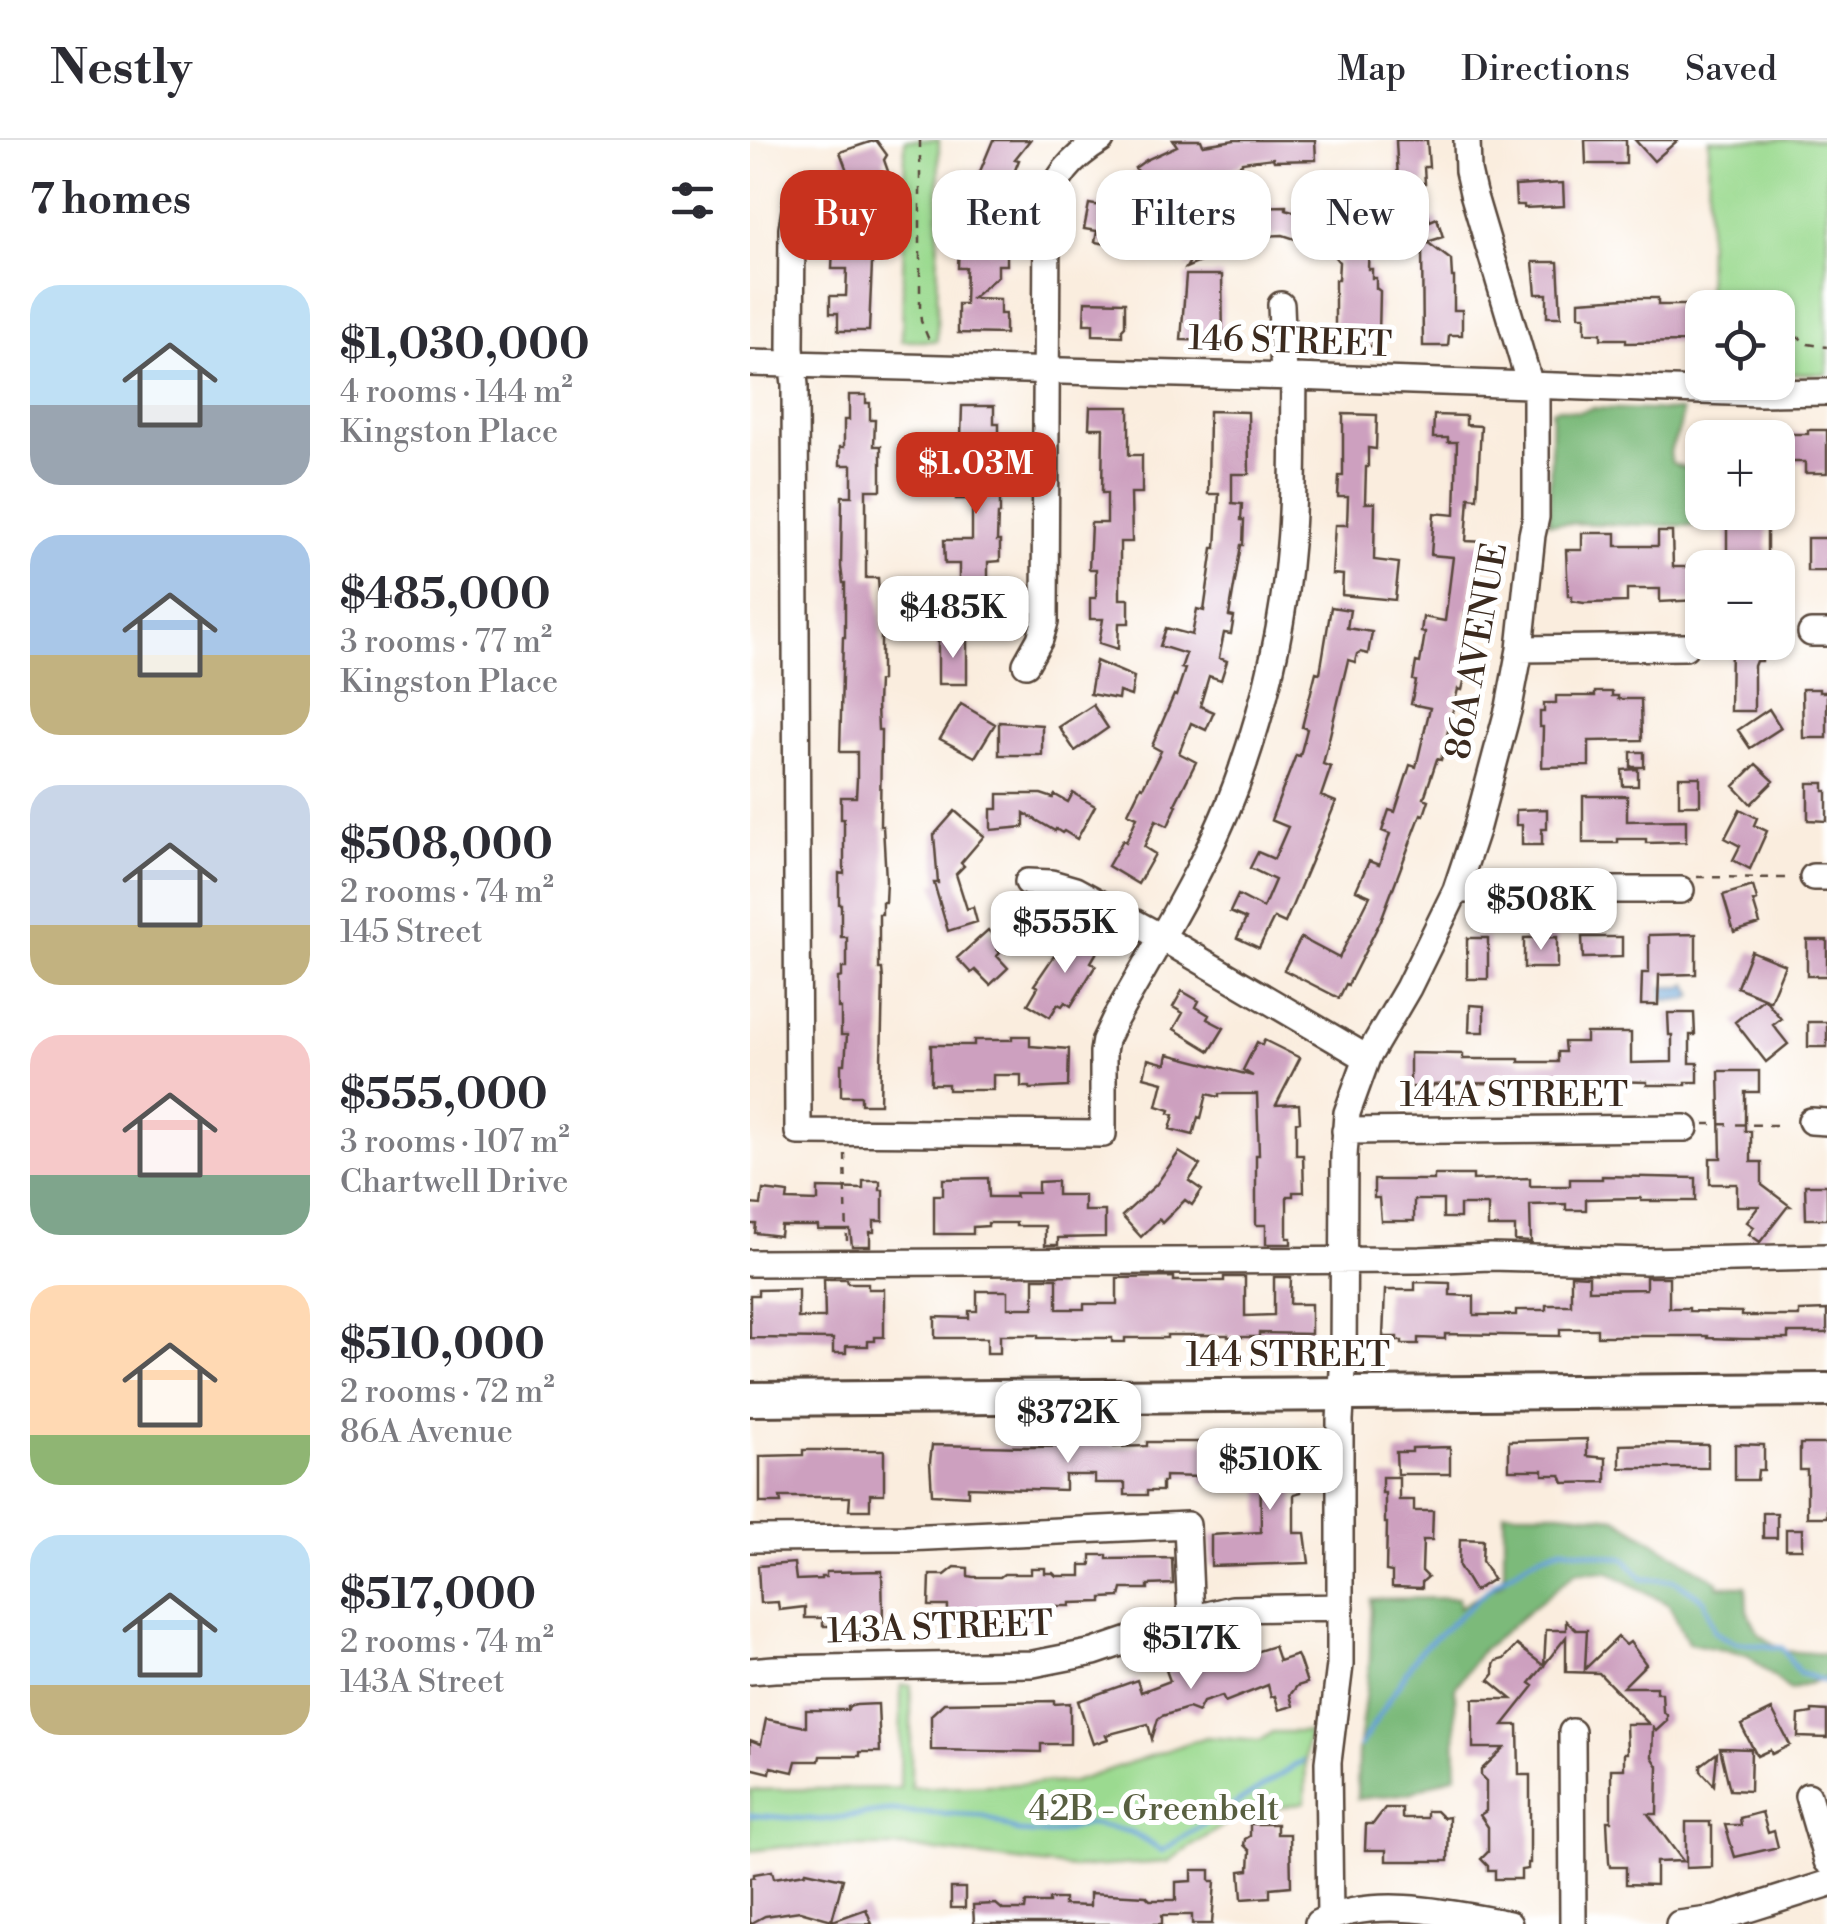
<!DOCTYPE html>
<meta charset="utf-8">
<style>
body{margin:0;font-family:"Libre Bodoni",serif;background:#f2f2f3;color:#2b2b33;height:100vh;display:flex;flex-direction:column;font-size:38px;white-space:nowrap}
*{box-sizing:border-box;margin:0}
p{font-size:32px;color:#7c7c81}
.icon{flex:none;width:55px;height:55px;fill:none;stroke:currentColor;stroke-width:2;stroke-linecap:round;stroke-linejoin:round}
.map{position:relative;flex:1;overflow:hidden}
.sheet{display:flex;flex-direction:column;background:#fff;width:750px}
.sheet>*{flex:none}
.banner{position:absolute;left:30px;top:30px;width:895px;height:90px;display:flex;gap:20px}
.tools{position:absolute;left:935px;top:150px;display:grid;gap:20px}
.tools a{display:grid;place-items:center;width:110px;height:110px;border-radius:20px;background:#fff;box-shadow:0 2px 8px #0004;font-size:50px}
.price{position:absolute;translate:-50% -85px;padding:0 22px;border-radius:20px;background:#fff;color:#222;font-size:32px;line-height:65px;filter:drop-shadow(0 2px 5px #0008)}
.price::after{content:'';position:absolute;left:50%;top:60px;width:30px;height:22px;margin-left:-15px;background:inherit;clip-path:polygon(0 0,100% 0,50% 100%)}
.price.active{background:#c8321e;color:#fff}
ul{padding:0;list-style:none}
li{display:flex;align-items:center;gap:30px;height:250px;padding:0 30px}
li span{display:grid;place-items:center;flex:none;width:280px;height:200px;border-radius:30px;color:#555}
li>.icon{margin-inline-start:auto}
span .icon{width:120px;height:120px;fill:#fffc;stroke-width:1}
li b{font-size:42px}
h2{display:flex;justify-content:space-between;align-items:center;height:120px;padding:0 30px;font-size:42px}
.chip{padding:0 35px;border-radius:30px;background:#fff;box-shadow:0 2px 8px #0004;font-size:35px;line-height:90px}
.chip.active{background:#c8321e;color:#fff}
header{display:flex;align-items:center;gap:60px;box-sizing:border-box;height:140px;padding:0 50px;background:#fff;border-bottom:2px solid #e1e1e2}
header strong{font-size:48px}
nav{display:flex;gap:55px;margin-inline-start:auto;font-size:35px}
main{display:flex;flex:1;min-height:0}
.map>svg:first-child{display:block}
.green{fill:#9bda90;stroke:#6b8257;stroke-width:2.5}
.forest{fill:#7cba7a;stroke:#5c724c;stroke-width:2.5}
.water{fill:#63a0d4;stroke:#4f6579;stroke-width:2.5}
.lines{fill:none;stroke-linecap:round;stroke-linejoin:round}
.stream{stroke:#63a0d4;stroke-width:5}
.building{fill:#cda0bf}
.minor-casing{stroke:#58473b;stroke-width:30}
.major-casing{stroke:#58473b;stroke-width:38}
.path{stroke:#58473b;stroke-width:2.5;stroke-dasharray:8 8;stroke-linecap:butt}
.minor{stroke:#fff;stroke-width:25}
.major{stroke:#fff;stroke-width:32}
.labels{text-anchor:middle;dominant-baseline:central;stroke-width:10;stroke-linejoin:round;paint-order:stroke}
.street-label{font-size:35px;fill:#3b2a1e;stroke:#fff}
.park-label{font-size:35px;fill:#585f40;stroke:#fff}
</style>
<header>
<strong>Nestly</strong>
<nav><a>Map</a><a>Directions</a><a>Saved</a></nav>
</header>
<main>
<section class="sheet">
<h2>7 homes<svg class="icon" aria-label="filters" viewBox="0 0 24 24"><path d="M4 7h16M4 17h16"/><circle cx="9" cy="7" r="2"/><circle cx="15" cy="17" r="2"/></svg></h2>
<ul>
<li><span style="background:linear-gradient(#bfe0f5 60%,#9aa5b1 0)"><svg class="icon" aria-label="home" viewBox="0 0 24 24"><path d="M3 11l9-7 9 7M6 9v11h12V9"/></svg></span><div><b>$1,030,000</b><p>4 rooms · 144 m²</p><p>Kingston Place</p></div></li>
<li><span style="background:linear-gradient(#a9c7e8 60%,#c2b280 0)"><svg class="icon" aria-label="home" viewBox="0 0 24 24"><path d="M3 11l9-7 9 7M6 9v11h12V9"/></svg></span><div><b>$485,000</b><p>3 rooms · 77 m²</p><p>Kingston Place</p></div></li>
<li><span style="background:linear-gradient(#c9d6e8 70%,#c2b280 0)"><svg class="icon" aria-label="home" viewBox="0 0 24 24"><path d="M3 11l9-7 9 7M6 9v11h12V9"/></svg></span><div><b>$508,000</b><p>2 rooms · 74 m²</p><p>145 Street</p></div></li>
<li><span style="background:linear-gradient(#f6c9c9 70%,#7fa58c 0)"><svg class="icon" aria-label="home" viewBox="0 0 24 24"><path d="M3 11l9-7 9 7M6 9v11h12V9"/></svg></span><div><b>$555,000</b><p>3 rooms · 107 m²</p><p>Chartwell Drive</p></div></li>
<li><span style="background:linear-gradient(#ffd9b3 75%,#8fb573 0)"><svg class="icon" aria-label="home" viewBox="0 0 24 24"><path d="M3 11l9-7 9 7M6 9v11h12V9"/></svg></span><div><b>$510,000</b><p>2 rooms · 72 m²</p><p>86A Avenue</p></div></li>
<li><span style="background:linear-gradient(#bfe0f5 75%,#c2b280 0)"><svg class="icon" aria-label="home" viewBox="0 0 24 24"><path d="M3 11l9-7 9 7M6 9v11h12V9"/></svg></span><div><b>$517,000</b><p>2 rooms · 74 m²</p><p>143A Street</p></div></li>
</ul>
</section>
<div class="map">
<svg width="1077" height="1784" viewBox="0 0 1077 1784">
<rect width="100%" height="100%" fill="#fff"/>
<filter id="ink" filterUnits="userSpaceOnUse"><feTurbulence type="fractalNoise" baseFrequency=".01" numOctaves="2"/><feDisplacementMap in="SourceGraphic" scale="20" xChannelSelector="R" yChannelSelector="G"/><feConvolveMatrix kernelMatrix="1 2 1 2 8 2 1 2 1" color-interpolation-filters="sRGB"/></filter>
<filter id="wash" filterUnits="userSpaceOnUse"><feTurbulence type="fractalNoise" baseFrequency=".0048" numOctaves="4" result="noise"/><feDisplacementMap in="SourceGraphic" scale="40" xChannelSelector="R" yChannelSelector="G"/><feGaussianBlur stdDeviation="2.25" result="paint"/><feColorMatrix in="noise" values="0 0 0 0 0 0 0 0 0 0 0 0 0 0 0 0 0 1.4 0 .05"/><feComposite in="paint" operator="in"/></filter>
<g filter="url(#wash)">
<rect width="100%" height="100%" fill="#faedde"/>
<!-- green -->
<path class="green" d="M155 0H189L187 201H152Z
M959 0H1077V234H1028V168L957 167Z
M151 1545H161V1648L323 1642 456 1597 509 1601 522 1592H559L556 1607 555 1662 487 1677 417 1722 324 1728 154 1707H32L0 1711V1650L150 1648Z"/>
<!-- forest -->
<path class="forest" d="M808 268 828 272 843 268 932 271C931 276 931 281 930 286 927 301 916 307 922 323L952 334 951 386 799 383 802 270Z
M754 1372H810L866 1378 968 1442V1446H996L997 1470 1009 1494 1034 1511 1077 1514V1537L1040 1550 997 1515 938 1503 919 1465 859 1432H826L731 1511 705 1548 706 1635 660 1653 607 1659 608 1612 620 1519 621 1459 708 1458 709 1467 754 1442Z"/>
<!-- water -->
<path class="water" d="M938 844 944 856 936 860H913V847H932Z"/>
<g class="lines">
<!-- stream -->
<path class="stream" d="M610 1606 669 1512 748 1441 790 1415 813 1408 875 1419 893 1439 924 1440 954 1460 965 1492 983 1502 1032 1508 1049 1533 1077 1542
M0 1675 71 1680 139 1671 234 1676 268 1692 300 1694 338 1684 381 1692 412 1711 552 1621"/>
</g>
<g id="blocks">
<!-- building -->
<path class="building" d="M126 0 137 15 134 20 139 34 103 47 90 12Z
M243 0H280L265 19 269 20 247 76H255L254 105H257V125H248V136L222 158 250 159V174H255V194L208 193V164H215L216 128H208L209 101H219L220 75H217L218 46H224Z
M423 0H451L453 5 485 0H565L566 20 524 21 523 18 492 22V24L433 51 428 40 393 66 374 41 388 31 385 28 396 20 427 6Z
M646 0H677L679 27H674L675 43H668L680 81 687 78 693 97 677 102 701 120 702 137H704V170H712V195H699L698 206H673L672 104 657 108 642 63 649 61Z
M835 0H876V24H836Z
M885 0H928L904 21Z
M813 43 814 66 774 68V65H766L765 46Z
M498 62V65H505V67L536 66V69L569 79 587 64 619 102 618 129H622V138H626V148L630 151 629 196H623L622 206H597V196H585V140H588L589 122 554 80 548 100 533 95 512 96 436 128 450 104 446 94 455 91 452 85 472 76 471 73Z
M339 64 381 71 375 107 345 102 347 91 334 89Z
M105 66H136L135 101H123L119 191H88V173H80V156H96L97 129H82L83 107H98L99 77H105Z
M783 122H808L811 177H797V154H786Z
M436 135H472L473 201 431 200Z
M876 158H908V165H952V195H934V202L876 203V199H851V193H835V176H829V161Z
M335 161 375 162V186L372 189V196L343 195V184H334Z
M99 255H116V263H120V280H125L124 306H131V350H116V438H128L131 482V540L128 541 127 565 128 590H131L130 686H133L136 740 135 762H132V774H129V829H132L133 840 130 964H111V956H91V924H95L97 895H91V868H88V838L92 837V828H97V797H91V764H89V733L94 734V679H91V657H106L107 639V612H90L93 497H95V443H93L91 427 92 356H102V325H90V307H94V280H99Z
M212 266H244V283H249V300H232V326H247V336H250V374H248L247 401H250V421L238 422V450H247V468H235V483H204V450H209V424H195L194 400H222V359H206L207 297H211Z
M340 267H379V315H392V353H381L382 402H370V459H379V483H369L368 509 349 503 353 479H340V458H346V429H339L341 383H357V353H352L353 288H339Z
M459 271 498 272 499 334H482V363L492 364 491 380H494L493 405H491L479 476 484 477 481 494 474 493 469 518 477 521 471 540 459 536 450 566 464 572 456 590 441 583 429 613 446 622 425 664 427 665 418 686 406 680 394 707 405 714 388 744 358 726 373 700 376 702 387 677 378 673 391 646 393 647 411 611 402 606 424 555 426 556 435 529 431 528 436 514 410 506 416 488 442 495 447 469 454 471 463 408H466L469 354H458Z
M593 274 627 275 626 309 618 308V327H616L615 363H625L624 420 649 423 645 460 592 455 593 435 582 434 585 385H597L598 357H588L589 336H593Z
M684 275 716 276V285L731 286 727 358 719 357 716 401 737 402 736 419H725L719 469H716L710 506 714 507 710 531 716 533 712 550 708 549 691 620 687 619 674 658 679 660 674 675 671 674 631 780 598 845 596 844 589 858 534 830 551 798 589 818 620 756 606 750 619 721 629 725 640 694 632 691 639 670 645 672 660 625 666 627 680 568 661 564 666 541 663 540 666 522 670 523 675 493 671 492 673 477 695 481 703 417 681 415 684 373 705 375 707 302H698V298H683Z
M1058 290H1077V333H1055V322H1032V316H1028V294H1058Z
M1017 374V420L977 421V385H998V375Z
M908 392H922L923 427H949V460L910 462V449H877V462L834 463 822 461V456H818L816 410H832V393H866V406H908Z
M1057 398H1077V431H1057Z
M581 467 600 470 597 488 622 492 618 514 610 512 607 514 605 522 598 520 573 624 581 627 571 656 586 662 535 783 524 778 509 808 487 798 496 779 480 772 488 755 513 768 525 740 500 728 508 712 524 719 538 687 521 680 546 615 550 616 557 589 552 587 566 532 570 533Z
M188 498H217V544H188Z
M981 504H1013L1012 521H1006L1004 526V571H980Z
M346 521 384 537 381 556 369 552 368 559 340 554Z
M1052 549H1069V552H1077V598H1053Z
M845 552H862V556H868V559H891L892 600 839 601V626L792 627 793 587H790V572H794V563H806V556H845Z
M211 564 245 584 225 617 190 599Z
M343 565 358 588 325 611 309 587Z
M1019 569 1031 588 1000 608 988 590Z
M249 582 292 585V615H249Z
M881 612H894V627H881Z
M1006 624 1024 641 1001 664 984 646Z
M888 629V646H873L872 630Z
M929 637H950V665H929Z
M1058 643H1074V651H1077V681L1058 680Z
M323 653 345 666 327 699 314 691 312 693 306 689 305 691 274 673V687L241 690V669H248V654H291L303 658 305 655 318 662Z
M833 656H877V681L936 680V702L896 703V699H868V703H833Z
M797 669V689H792V705H772V685H766V670Z
M990 669 1007 678 1004 685 1017 691 1000 729 983 720 990 706 975 698Z
M205 671 234 696 211 723 214 726 206 734 217 769 223 767 227 782 198 791 184 743H188L184 695Z
M1003 746 1007 760 1003 761 1010 784 984 792 973 755Z
M238 790 251 805 247 809 250 813 247 816 258 828 240 845 225 830 221 833 207 818Z
M946 794V834L909 835 908 865H891L892 833H899V795Z
M334 795 351 805 341 822 346 825 321 866 315 862 312 866 308 864 300 877 278 864 288 847 284 845 310 807 318 811 325 798 331 802Z
M807 797V828H774V798Z
M832 797H872V817L833 818Z
M717 798H738V839H717Z
M1057 800H1077V836H1057Z
M1001 811 1035 825 1020 861 1015 859 1031 879 1023 885 1038 904 1016 922 985 882 1014 858 987 847Z
M432 851 449 861 446 867 459 875 457 879 474 888 460 911 424 889 433 873 423 867Z
M720 865 734 866V892H719Z
M918 873H944L945 895H940V923H948V942H936V945H897V942L857 941 817 944 713 943 684 945 682 947H660V913L713 914V919H769V922H808V912H815L814 902H836V893H881V923L922 922V895H919Z
M1058 882H1077V907H1058Z
M262 896H280V906L319 909 318 947 280 949V947H271V935H243V950H198V944H181V905H224V900H262Z
M514 900 550 918 526 965 549 964 550 981 546 982V1015H553L554 1052H543V1056H537V1098H541V1104H516V1085H506V1015H509L507 954H469V957L457 954 451 978 448 977 443 995 420 989 424 975 419 973 420 970 407 966 413 942 394 937 398 919 416 924 418 914 503 936 493 930 507 902 512 905Z
M969 931H1009V952H995V991H1001V1022H1012V1045L1040 1066H1038L1010 1102 999 1094 1004 1087 997 1082 1009 1066H987V1044H960V1018H971Z
M429 1012 450 1025 439 1041 452 1050 442 1065 435 1060 412 1083 409 1079 391 1097 372 1076 406 1045Z
M684 1035H723V1040L780 1038V1046H820V1039H852V1036L946 1038V1061H891V1058L836 1059V1070H816V1064L780 1065 781 1102 765 1101V1087H738V1065H710V1078H693V1060H664V1081H631L629 1058H624V1040H684Z
M238 1038 239 1057H266L265 1053H288V1042L307 1041V1055H334V1071H355V1097L308 1098V1105H295V1086H266V1083H238V1086L223 1087V1094H184V1055H193V1039Z
M113 1041H130V1050H133V1081H124V1092H120V1106H102L100 1090H68V1086H31L30 1096 5 1093 6 1084H0V1064L11 1065 13 1050 38 1053 37 1060 68 1061V1048L113 1049Z
M1055 1045H1077V1079H1056Z
M821 1135 839 1136V1150L896 1149V1137H919V1168H939V1171L992 1172V1176H1049V1171L1077 1170V1193H1038V1199H992L958 1198V1196H847V1189H810V1196L695 1194V1199L668 1198V1204H652V1201H647V1197H633L635 1150H665V1142L700 1143V1155L724 1156V1175H766V1170H796V1165H821Z
M424 1137V1141H474V1137H495V1176L524 1175V1137H541L540 1164H561V1194L509 1193V1197H478V1195H417V1198H375V1202H362V1198H288V1195H250V1213H237V1198H185V1177L219 1178V1171H227V1151H258V1168H284V1138H307V1169H334V1164H367V1138Z
M74 1139H97L98 1143H118V1149H134V1197H125V1201H118V1206H96V1213H83V1199L0 1198V1155H8V1150L48 1149V1178H75Z
M510 1291 534 1294V1305H552L551 1352 544 1354V1393H555L559 1423 461 1426V1395L511 1392Z
M837 1299V1316L856 1318V1342L814 1343 811 1335H793V1330H759V1301Z
M351 1302 360 1303 364 1307 397 1306V1302H462L465 1307V1343H451V1337L415 1336V1342H412V1351H397V1355H375V1343H345V1335H315V1350L218 1347V1356L182 1354 180 1322 182 1305 280 1307 329 1306V1303Z
M908 1304 958 1305V1328H870V1305Z
M985 1304 1014 1305V1330H1008L1007 1340H985Z
M1050 1304H1077V1377H1057V1330H1050Z
M700 1307V1334H647L646 1312H662V1308Z
M53 1310H134V1354H120V1370H99L100 1357H30L31 1363H10V1316L53 1315Z
M632 1337H649V1360H664V1371H683L682 1400H673L672 1431 678 1437 672 1442V1448L642 1447V1432L636 1431 637 1383H635V1353H632Z
M1013 1373H1027V1398H1013Z
M1036 1389H1052V1409H1036Z
M710 1399 733 1400 732 1421 743 1439 724 1451 709 1426Z
M341 1415H357V1419L422 1418 423 1444 398 1445V1449H372L370 1457 352 1458V1462L320 1463V1466H299V1479L251 1480V1473H220V1483H198V1466H179L180 1435H195L205 1427 218 1428V1436L223 1437H250L254 1434H281V1428H295V1433H303L306 1436H331V1425H341Z
M44 1423 46 1440 71 1439V1437H76V1432L132 1431 133 1482 123 1483V1486H73V1478H55V1467L29 1470 28 1462 10 1463 8 1426Z
M816 1481 826 1490H837L835 1529 868 1497 876 1505 880 1502 896 1524 873 1547H906V1553H912L913 1571 917 1575V1581L906 1591 903 1588 902 1617 908 1626 907 1674H898L933 1721 906 1722V1745L876 1744V1727H860L859 1722 857 1681H861V1629H874V1613H877L876 1584H899L849 1533 816 1532V1497L794 1525 796 1490H816Z
M767 1505 794 1526 780 1543 784 1546 753 1585H768L769 1635H780V1723H778V1729L771 1730V1739H745V1730H738V1726L731 1719 738 1712V1687L730 1675 736 1671V1641L731 1636V1630L754 1608H723V1559H762L739 1540 744 1534V1525L746 1521 754 1519Z
M524 1506 529 1521 547 1515 549 1519 557 1543 547 1546 540 1555 543 1566 529 1570 525 1556 521 1557 518 1545 475 1562 472 1556 453 1562 448 1572 438 1568 412 1576 408 1579 402 1599 398 1584 356 1595 358 1599 343 1604 328 1561 387 1540 391 1552 420 1541 416 1530 435 1524 441 1526 477 1513 481 1525 506 1515 505 1512Z
M304 1561V1564L320 1563V1604H291V1612L181 1610V1575L194 1563Z
M128 1564 130 1612H110V1616H70L69 1621H46L43 1632 21 1627 20 1633 0 1628V1600L11 1604 16 1579 56 1587V1570H98V1567L106 1565Z
M1022 1570 1040 1605 1022 1614 1020 1610 1007 1616 991 1585Z
M1062 1570 1077 1571V1598L1048 1597 1049 1575 1062 1573Z
M970 1608 1001 1609 1000 1651 980 1650Z
M967 1613 964 1645 951 1631V1625Z
M635 1668H652V1678H677V1671H686L693 1678 699 1677 698 1721H636V1710H615L616 1684H623Z
M1012 1672 1018 1693 1024 1691 1028 1707 985 1717 975 1685H991L990 1678Z
M936 1682H960V1686H962V1727L936 1728Z
M500 1684H527V1694H540L541 1746 520 1748V1757L492 1759 490 1731 499 1730 500 1711 494 1705 495 1699 500 1696Z
M442 1730H460V1741H465L462 1784H442V1775H412V1784H224L223 1765 246 1764 253 1770H275L276 1763H299V1759H314V1765L340 1766V1753L396 1756 400 1760H426V1742L442 1741Z
M22 1731 24 1738 55 1733 56 1731 93 1739 82 1780 50 1771 15 1776 0 1784V1738L4 1737V1734Z
M201 1748H215V1768H201Z
M116 1769 122 1784H81L80 1782Z"/>
</g>
</g>
<g filter="url(#ink)">
<use href="#blocks" fill-opacity="0" stroke="#58473b" stroke-width="2.5"/>
<g class="lines">
<!-- minor casing -->
<g class="minor-casing">
<path id="minor" d="M717 0 718 31 723 53 780 245
M47 57 42 89 41 208 45 245 48 992 353 994V912L355 900 365 879C409 800 460 721 490 635 516 561 534 483 540 404 545 349 543 293 544 237
M531 165 534 237
M0 223 544 237 1009 253 1077 252
M1061 493H1077
M770 509 935 507
M276 524 290 499 295 482 297 72C303 38 322 18 351 0
M1063 737H1077
M278 742 301 743 325 750 411 797 617 918
M706 750H931
M1061 981 1077 982
M595 991 935 988
M0 1123 670 1120 740 1117 896 1121 1077 1117
M0 1399 156 1398 437 1385 441 1479
M0 1531 24 1529 283 1524 344 1512 441 1479 482 1469 591 1467
M822 1592 823 1784
M1058 1656 1077 1721
M580 1777 578 1622 590 1525V1280L593 1231 594 1016 597 973 617 918 658 848 706 750 726 690 759 567 770 509 782 395 786 377V245
M568 1783C623 1755 701 1773 759 1784
M929 1784 966 1779 1077 1744"/>
</g>
<!-- major casing -->
<g class="major-casing">
<path id="major" d="M0 1259 1077 1250"/>
</g>
<!-- path -->
<path class="path" d="M170 0V170L171 181 181 205
M1028 196 1050 198 1058 204 1077 207
M1028 494 1038 495
M947 737 1036 738
M954 984 1027 985
M95 1014 97 1101"/>
<!-- minor -->
<use href="#minor" class="minor"/>
<!-- major -->
<use href="#major" class="major"/>
</g>
</g>
<g class="labels">
<!-- street labels -->
<g class="street-label">
<text transform="translate(540 202) rotate(2)">146 STREET</text>
<text transform="translate(727 511) rotate(-80)">86A AVENUE</text>
<text x="764" y="955">144A STREET</text>
<text x="538" y="1215">144 STREET</text>
<text transform="translate(190 1488) rotate(-2)">143A STREET</text>
</g>
<!-- park labels -->
<g class="park-label">
<text x="404" y="1669">42B - Greenbelt</text>
</g>
</g>
</svg>
<div class="tools">
<a><svg class="icon" aria-label="locate" viewBox="0 0 24 24"><circle cx="12" cy="12" r="6"/><path d="M12 2v4M12 18v4M2 12h4M18 12h4"/></svg></a>
<a>+</a>
<a>−</a>
</div>
<b class="price active" style="left:226px;top:377px">$1.03M</b>
<b class="price" style="left:203px;top:521px">$485K</b>
<b class="price" style="left:791px;top:813px">$508K</b>
<b class="price" style="left:315px;top:836px">$555K</b>
<b class="price" style="left:318px;top:1326px">$372K</b>
<b class="price" style="left:520px;top:1373px">$510K</b>
<b class="price" style="left:441px;top:1552px">$517K</b>
<div class="banner">
<a class="chip active">Buy</a>
<a class="chip">Rent</a>
<a class="chip">Filters</a>
<a class="chip">New</a>
</div>
</div>
</main>
